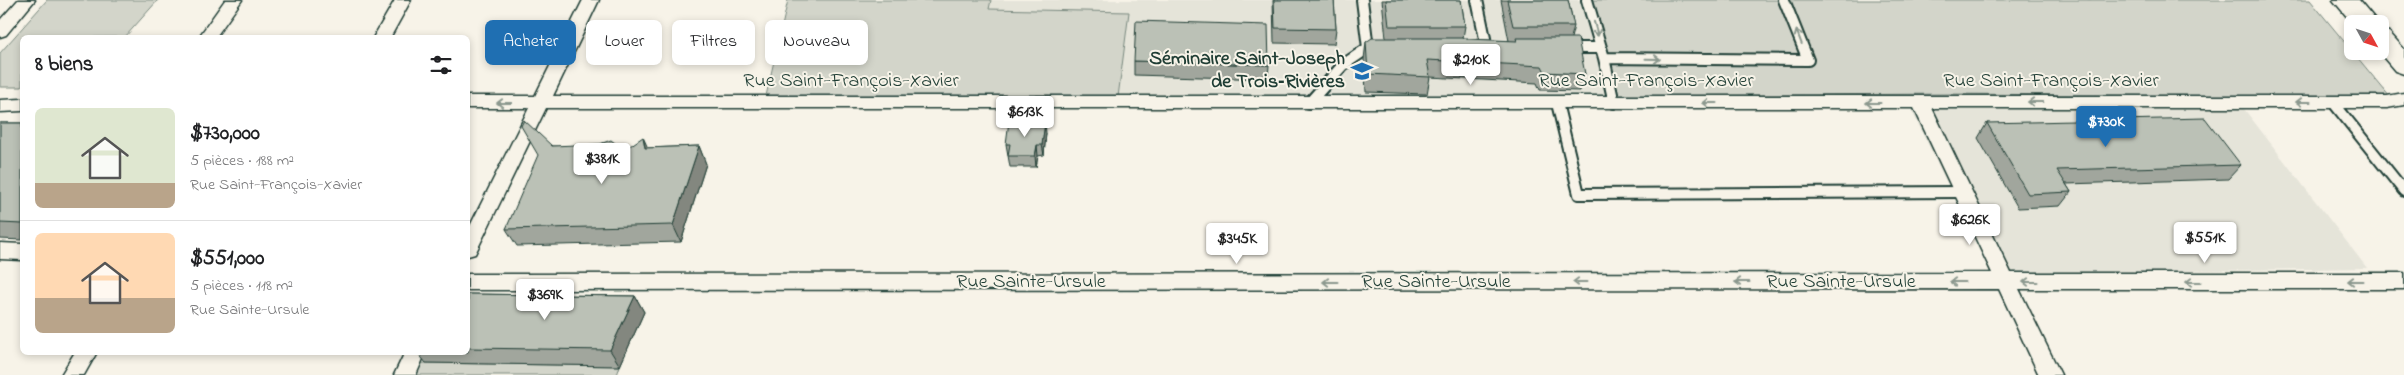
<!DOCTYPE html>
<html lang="fr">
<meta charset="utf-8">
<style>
body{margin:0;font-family:"Indie Flower",sans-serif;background:#f2f2f2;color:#202124;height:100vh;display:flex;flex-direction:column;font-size:19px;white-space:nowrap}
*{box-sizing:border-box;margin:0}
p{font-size:16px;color:#757577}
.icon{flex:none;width:28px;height:28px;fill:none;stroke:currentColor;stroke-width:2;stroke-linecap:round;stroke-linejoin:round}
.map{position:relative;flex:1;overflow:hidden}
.drawer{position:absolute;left:20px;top:35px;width:450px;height:320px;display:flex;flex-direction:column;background:#fff;border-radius:8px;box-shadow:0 2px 8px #0003}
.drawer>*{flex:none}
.hud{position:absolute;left:485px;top:20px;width:475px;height:45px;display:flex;gap:10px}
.needle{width:32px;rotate:130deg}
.fabs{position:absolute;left:2344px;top:15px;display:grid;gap:10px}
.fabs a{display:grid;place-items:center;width:45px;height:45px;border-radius:8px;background:#fff;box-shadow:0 2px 8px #0003;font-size:25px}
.price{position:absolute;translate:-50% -42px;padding:0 11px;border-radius:5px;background:#fff;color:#222;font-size:16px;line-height:32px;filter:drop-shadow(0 1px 2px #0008)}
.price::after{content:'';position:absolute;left:50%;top:30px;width:15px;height:11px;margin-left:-8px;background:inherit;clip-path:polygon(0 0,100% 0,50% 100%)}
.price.selected{background:#1f6fb2;color:#fff}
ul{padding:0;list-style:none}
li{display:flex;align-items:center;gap:15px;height:125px;padding:0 15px}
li+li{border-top:1px solid #e0e0e0}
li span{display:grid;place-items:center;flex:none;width:140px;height:100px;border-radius:8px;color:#555}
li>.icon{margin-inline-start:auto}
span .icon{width:60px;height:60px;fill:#fffc;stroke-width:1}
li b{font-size:21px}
h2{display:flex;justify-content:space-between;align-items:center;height:60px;padding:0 15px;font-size:21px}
.tag{padding:0 18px;border-radius:8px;background:#fff;box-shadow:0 2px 8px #0003;font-size:18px;line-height:45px}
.tag.selected{background:#1f6fb2;color:#fff}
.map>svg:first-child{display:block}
.built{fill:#e5e4d9}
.green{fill:#d3d5ca;stroke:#79897f}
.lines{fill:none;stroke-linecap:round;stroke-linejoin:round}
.lane-casing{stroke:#1f3d34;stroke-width:14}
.street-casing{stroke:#1f3d34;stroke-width:3}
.primary-casing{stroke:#1f3d34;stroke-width:3}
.lane{stroke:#f7f3e8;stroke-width:10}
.street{fill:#f7f3e8;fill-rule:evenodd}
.primary{fill:#f7f3e8;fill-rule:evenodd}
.wall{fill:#a1a69d;stroke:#1f3d34}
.shaded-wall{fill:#83877f;stroke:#1f3d34}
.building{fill:#bbc1b6;stroke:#1f3d34}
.oneway{stroke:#8b988e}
.labels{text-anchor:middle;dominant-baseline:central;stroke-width:4;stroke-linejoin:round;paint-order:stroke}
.poi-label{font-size:20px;font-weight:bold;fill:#1f3d34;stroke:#f7f3e8;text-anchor:end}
.street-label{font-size:20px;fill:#1f3d34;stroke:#f7f3e8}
</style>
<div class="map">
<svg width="2404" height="375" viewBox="0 0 2404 375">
<rect width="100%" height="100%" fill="#f7f3e8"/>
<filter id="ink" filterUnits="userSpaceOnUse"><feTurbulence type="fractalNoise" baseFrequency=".02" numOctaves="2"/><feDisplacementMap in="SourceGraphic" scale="10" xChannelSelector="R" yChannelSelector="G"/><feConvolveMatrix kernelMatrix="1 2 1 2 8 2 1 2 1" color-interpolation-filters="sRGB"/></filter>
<g filter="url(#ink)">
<!-- built -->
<path class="built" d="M991 0H1273L1274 43 1331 0H1501L1510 45 1571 46 1560 0H1582L1611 96 1118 97 988 9Z
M1906 99 2241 105 2367 268 1991 274Z"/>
<!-- green -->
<path class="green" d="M47 0H158L125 37 22 38V87H0V53Z
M788 0H991L989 9 1129 12 1118 97 766 96Z
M1582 0H2310L2390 97 1948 94 1611 96Z
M403 364 426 363 620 366 617 375H398Z"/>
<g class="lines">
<!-- lane casing -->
<g class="lane-casing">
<path id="lane" d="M1362 0 1368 48H1373
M1477 0 1487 48
M1587 0 1604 58 1614 103
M1567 48H1601
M1604 58 1808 60 1784 0
M2333 102 2404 191
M1309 103 1343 65 1368 48
M1557 103 1579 194 1963 192"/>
</g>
<!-- street casing -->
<g class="street-casing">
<path id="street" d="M18 0H35L6 35 0 37V20Z
M225 0H242L215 38H198Z
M395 0H411L390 38H373Z
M583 0H599L553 96H2387L2404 93V105L2387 108H1932L2011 273H2404V289H2019L2061 375H2039L1999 289 468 290V274L1992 273 1914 108H546L475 254 468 256V230L529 108H468V96H535Z
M22 99V111L0 112V100Z
M0 243 22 244V260L0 259Z
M75 352H97L84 375H61Z
M405 352H426L416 375H394Z"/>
</g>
<!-- primary casing -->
<g class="primary-casing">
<path id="primary" d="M2333 0H2359L2379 24H2353Z
M2380 30 2389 32 2404 49V74L2395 71 2378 51H2380Z"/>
</g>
<!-- lane -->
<use href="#lane" class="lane"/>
<!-- street -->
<use href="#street" class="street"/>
<!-- primary -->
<use href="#primary" class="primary"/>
</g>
<!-- wall -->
<path class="wall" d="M1273 0H1334L1336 29 1334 44 1274 43Z
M1382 0H1461L1465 26 1463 38 1468 39 1509 41 1501 0H1568L1574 26 1571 38 1585 74 1580 91 1540 90 1537 83 1430 77 1427 94 1366 92 1364 59 1366 42 1386 38Z
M1134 61 1269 65 1268 79 1134 75Z
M0 123H22V240L0 239Z
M1987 123 2241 165 2228 179 2066 184 2071 192 2060 206 2018 208 1978 138Z
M1046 133 1044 155 1038 156 1036 167H1010L1006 144Z
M552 146 624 150 648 148 699 146 706 164 681 242 517 246 506 229Z
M468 294 635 296 644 312 620 366 426 363 417 352H468Z"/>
<!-- shaded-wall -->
<path class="shaded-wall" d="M1045 122 1046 133 1044 155 1042 145Z
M643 137 651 155 645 148Z
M1037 145 1038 156 1036 167 1035 156Z
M699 146 706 164 681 242 673 225Z
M635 296 644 312 620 366 610 350Z"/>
<!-- building -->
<path class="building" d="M1274 0H1334L1336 29 1275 28Z
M1386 0H1461L1465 26H1389Z
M1507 0H1568L1574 26H1513Z
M1136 21 1268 25 1269 65 1134 61Z
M1372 38H1468V39L1517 41 1516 38H1578L1585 74 1545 72 1542 66 1427 60 1430 77 1368 74 1366 42Z
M2205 118 2241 165 2057 170 2071 192 2028 194 1987 123Z
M524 120 552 146 600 144 611 140 624 150 643 137 645 148 699 146 673 225 506 229 538 155 521 126Z
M1009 121 1045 122 1042 145H1037L1035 156H1008L1010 144H1006Z
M0 123H22V224L0 223Z
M468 294 635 296 610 350 468 348Z"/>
<!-- one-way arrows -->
<defs><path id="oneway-shaft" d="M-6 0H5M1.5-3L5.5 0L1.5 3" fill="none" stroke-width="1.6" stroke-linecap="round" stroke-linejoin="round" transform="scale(1.25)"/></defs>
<g class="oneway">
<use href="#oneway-shaft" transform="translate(1596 29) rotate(74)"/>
<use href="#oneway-shaft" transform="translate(1799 37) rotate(-111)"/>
<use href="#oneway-shaft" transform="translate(1653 59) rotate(1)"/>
<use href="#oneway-shaft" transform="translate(2035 102) rotate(180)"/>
<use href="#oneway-shaft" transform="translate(2303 102) rotate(180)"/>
<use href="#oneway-shaft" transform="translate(504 103) rotate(-180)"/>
<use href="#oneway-shaft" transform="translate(1710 103) rotate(180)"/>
<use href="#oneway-shaft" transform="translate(1873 103) rotate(180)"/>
<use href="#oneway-shaft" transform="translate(2355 281) rotate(180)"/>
<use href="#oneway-shaft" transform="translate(1330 282) rotate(180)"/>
<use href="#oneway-shaft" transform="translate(1580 282) rotate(180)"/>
<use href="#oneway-shaft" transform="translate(1742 282) rotate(180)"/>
<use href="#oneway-shaft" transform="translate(1957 282) rotate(180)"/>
<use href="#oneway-shaft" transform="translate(2030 282) rotate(180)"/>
<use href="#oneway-shaft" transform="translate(2193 282) rotate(180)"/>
</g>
</g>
<!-- icons -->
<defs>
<g id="school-bare" transform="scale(1.725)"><path d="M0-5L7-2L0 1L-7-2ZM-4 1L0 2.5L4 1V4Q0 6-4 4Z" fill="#1f6fb2" stroke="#f7f3e8" stroke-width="2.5" paint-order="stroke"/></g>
</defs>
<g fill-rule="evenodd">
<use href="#school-bare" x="1362" y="71"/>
</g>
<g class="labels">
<!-- poi labels -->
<g class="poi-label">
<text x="1345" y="59">Séminaire Saint-Joseph<tspan x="1345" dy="23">de Trois‑Rivières</tspan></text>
</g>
<!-- street labels -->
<g class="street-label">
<text x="851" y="81">Rue Saint-François-Xavier</text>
<text x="1646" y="81">Rue Saint-François-Xavier</text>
<text x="2051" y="81">Rue Saint-François-Xavier</text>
<text x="1031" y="282">Rue Sainte-Ursule</text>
<text x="1436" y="282">Rue Sainte-Ursule</text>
<text x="1841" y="282">Rue Sainte-Ursule</text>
</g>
</g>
</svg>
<div class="fabs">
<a><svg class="needle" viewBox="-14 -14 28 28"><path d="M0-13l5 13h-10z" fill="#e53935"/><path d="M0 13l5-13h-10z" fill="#757577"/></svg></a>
</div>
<b class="price" style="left:1471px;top:86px">$210K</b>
<b class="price" style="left:1025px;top:138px">$613K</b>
<b class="price selected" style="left:2106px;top:148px">$730K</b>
<b class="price" style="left:602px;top:185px">$381K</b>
<b class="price" style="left:1970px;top:246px">$626K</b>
<b class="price" style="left:2205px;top:264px">$551K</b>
<b class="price" style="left:1237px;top:265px">$345K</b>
<b class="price" style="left:545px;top:321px">$369K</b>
<div class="hud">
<a class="tag selected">Acheter</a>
<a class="tag">Louer</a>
<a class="tag">Filtres</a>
<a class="tag">Nouveau</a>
</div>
<section class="drawer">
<h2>8 biens<svg class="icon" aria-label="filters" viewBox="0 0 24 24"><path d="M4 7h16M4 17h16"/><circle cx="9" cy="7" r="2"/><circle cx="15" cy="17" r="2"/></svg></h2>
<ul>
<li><span style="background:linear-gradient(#dfe7d0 75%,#b9a48a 0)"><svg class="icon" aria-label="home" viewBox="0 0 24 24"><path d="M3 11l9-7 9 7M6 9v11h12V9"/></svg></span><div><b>$730,000</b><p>5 pièces · 188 m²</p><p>Rue Saint-François-Xavier</p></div></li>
<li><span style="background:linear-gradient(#ffd9b3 65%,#b9a48a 0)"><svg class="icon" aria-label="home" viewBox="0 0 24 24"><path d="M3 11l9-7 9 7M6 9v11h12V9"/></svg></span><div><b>$551,000</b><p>5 pièces · 118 m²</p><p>Rue Sainte-Ursule</p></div></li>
</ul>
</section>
</div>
